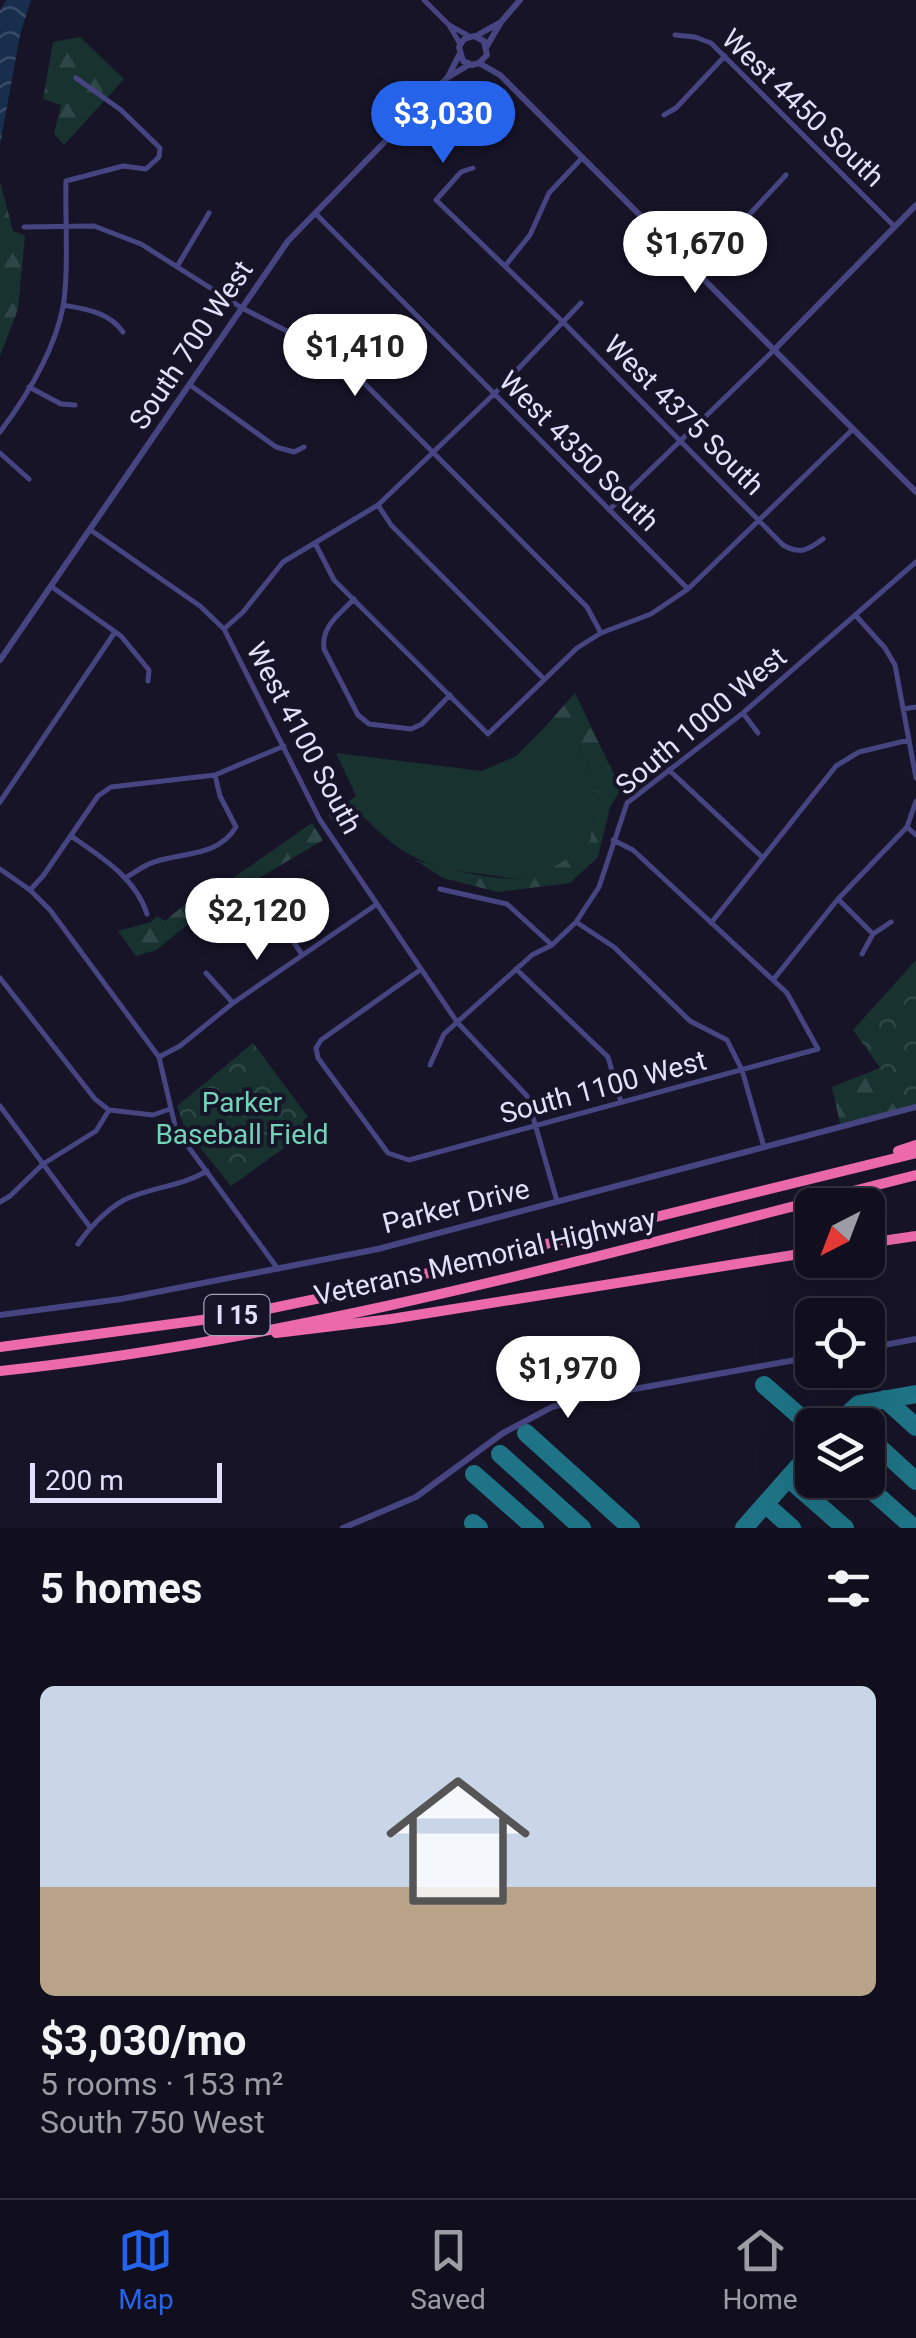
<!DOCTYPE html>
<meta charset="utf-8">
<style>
body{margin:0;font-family:Roboto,sans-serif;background:#1e1d2b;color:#f1f3f6;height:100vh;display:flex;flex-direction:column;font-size:38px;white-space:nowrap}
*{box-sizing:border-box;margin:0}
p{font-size:32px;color:#9c9ca4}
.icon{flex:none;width:55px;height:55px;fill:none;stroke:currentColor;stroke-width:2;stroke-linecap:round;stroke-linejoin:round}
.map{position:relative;height:1528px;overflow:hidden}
.drawer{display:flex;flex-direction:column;background:#110f1e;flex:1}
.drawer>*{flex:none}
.needle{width:65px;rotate:222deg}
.controls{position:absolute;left:795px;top:1188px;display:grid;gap:20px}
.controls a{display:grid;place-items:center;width:90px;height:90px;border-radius:15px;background:#110f1e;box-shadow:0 10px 40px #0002,0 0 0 2px #302f3c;font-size:50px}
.scale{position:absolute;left:30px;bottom:25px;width:192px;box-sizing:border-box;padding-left:10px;border:5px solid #e2e0fb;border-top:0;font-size:28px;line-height:35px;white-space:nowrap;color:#e2e0fb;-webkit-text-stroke:8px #171428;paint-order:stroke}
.price{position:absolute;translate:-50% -85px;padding:0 22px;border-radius:35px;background:#fff;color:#222;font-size:32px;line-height:65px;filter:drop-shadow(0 2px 5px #0008)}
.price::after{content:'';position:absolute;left:50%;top:60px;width:30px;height:22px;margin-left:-15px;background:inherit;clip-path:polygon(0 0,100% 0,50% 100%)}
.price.selected{background:#2563eb;color:#fff}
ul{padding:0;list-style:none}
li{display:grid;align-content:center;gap:20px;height:530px;padding:0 40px}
li span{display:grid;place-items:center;height:310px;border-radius:15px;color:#555}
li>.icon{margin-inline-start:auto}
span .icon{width:180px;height:180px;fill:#fffc;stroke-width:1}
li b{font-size:42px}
h2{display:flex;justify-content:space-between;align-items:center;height:120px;padding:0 40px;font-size:42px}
.tab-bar{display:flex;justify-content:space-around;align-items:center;height:140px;border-top:2px solid #302f3c;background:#110f1e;font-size:28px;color:#9c9ca4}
.tab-bar a{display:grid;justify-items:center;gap:5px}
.tab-bar .selected{color:#2563eb}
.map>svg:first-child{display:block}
.green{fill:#183230}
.forest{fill:url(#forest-firs)}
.park{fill:url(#park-crowns)}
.water{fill:url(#water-waves)}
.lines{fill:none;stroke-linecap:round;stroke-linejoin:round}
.taxiway{stroke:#1e7486;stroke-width:18}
.minor{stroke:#464581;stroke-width:5}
.tertiary{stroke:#464581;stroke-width:6}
.motorway{stroke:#ec6aac;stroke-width:10}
.labels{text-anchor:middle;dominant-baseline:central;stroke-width:8;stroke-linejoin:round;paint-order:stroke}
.shield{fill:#171428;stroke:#a5a3bc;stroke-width:2.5}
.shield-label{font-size:25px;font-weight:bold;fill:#e2e0fb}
.street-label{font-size:28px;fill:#e2e0fb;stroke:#171428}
.park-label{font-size:28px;fill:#73d3b8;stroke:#171428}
</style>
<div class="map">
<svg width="916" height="1528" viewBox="0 0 916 1528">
<defs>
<pattern id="forest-firs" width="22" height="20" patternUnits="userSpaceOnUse" patternTransform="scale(2.5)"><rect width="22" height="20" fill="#183230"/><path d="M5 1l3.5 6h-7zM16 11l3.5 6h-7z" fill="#2e4645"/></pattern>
<pattern id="park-crowns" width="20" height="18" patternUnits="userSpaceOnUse" patternTransform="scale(2.5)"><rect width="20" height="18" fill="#183230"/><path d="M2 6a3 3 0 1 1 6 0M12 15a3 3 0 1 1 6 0" fill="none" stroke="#2e4645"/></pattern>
<pattern id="water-waves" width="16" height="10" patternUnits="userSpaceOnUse" patternTransform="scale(2.5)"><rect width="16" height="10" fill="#182e4d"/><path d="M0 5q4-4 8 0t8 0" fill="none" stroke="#394c68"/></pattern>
</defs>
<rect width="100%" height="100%" fill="#171428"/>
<!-- green -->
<path class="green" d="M543 729 553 741H575L598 784 590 841C571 856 546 876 521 878 511 880 499 876 489 875 429 868 407 861 364 817L341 832 328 815 356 796 336 753 482 771 516 756Z"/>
<!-- forest -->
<path class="forest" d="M80 37 124 79 64 145 54 134 61 105 43 99 53 42Z
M0 182 13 231 25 235 18 309 0 356Z
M575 693 621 789 610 807 598 857 570 883 498 892 443 878 415 860C442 867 495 882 522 878 547 875 571 856 590 841L598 784 575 741H553L543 729Z
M312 823 323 840 207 909 156 950 136 956 118 931 151 922 157 916 165 921 213 881 226 883Z
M882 1067 909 1108 841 1128 832 1087Z"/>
<!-- park -->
<path class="park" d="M916 960V1106L909 1108 853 1030Z
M253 1043 308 1117 302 1122 308 1131 231 1186 185 1129 177 1106Z"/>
<!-- water -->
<path class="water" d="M6 0H31L20 35 0 145V10Z"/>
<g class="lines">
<!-- taxiway -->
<path class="taxiway" d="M764 1385 812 1427
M885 1399 916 1427
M836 1425 859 1404 916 1394
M526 1433 631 1528
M868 1437 916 1481
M500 1454 582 1528
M474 1474 535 1528
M788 1478 845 1528
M860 1480 914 1528
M765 1504 792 1528
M473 1523 479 1528
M744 1528 812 1451"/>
<!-- minor -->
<path class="minor" d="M424 0 449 25 460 44
M449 25 469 36
M675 35 695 37 711 43 895 227
M664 115 676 108 725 56
M473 168 461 172 436 200 563 322 783 545C800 555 808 550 823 539
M315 213 688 589
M24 227 94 226 141 244 242 308 326 351 343 362 587 607 601 633
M178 265 209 213
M505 266 530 235 549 193 582 158
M696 272 786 175
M63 305C86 309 109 312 123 332
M190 385 276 447 294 452 304 447
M29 387 61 404 75 405
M0 432C27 396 54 352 63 307 69 271 65 219 66 181L123 166 146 169 159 157 160 148 121 110 76 78
M0 453 29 479
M378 505 391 525 544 679
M609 510 774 350
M92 531 200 606 224 629 320 820 457 1022 527 1096 557 1201
M315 543 334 580 488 734 577 648 601 633 651 614 688 589 853 429
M52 587 121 636 149 670 148 681
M354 599C339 615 321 626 324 649L358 715 369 724 411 729 422 724 450 695
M857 617 885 648 895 665 916 778
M224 629 243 612 283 562 378 505 494 394 581 303
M903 709 916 707
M743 713 758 733
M669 770 762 857
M0 802 115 632
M907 827 916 835
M71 836C100 856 136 878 147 914
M0 869 30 890 50 910 159 1057 176 1130 278 1269
M125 878C134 873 144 865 154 862 183 852 218 857 236 827L220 796 215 775
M440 889 507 904 552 945
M30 890 43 876 98 796 111 787 215 775 284 746
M838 899 873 934
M278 919 301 953
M576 922 614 947 690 1021 727 1040 742 1070 764 1147
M711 923 836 766 859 752 909 740
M862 954 873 934 891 922
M516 969 608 1057 621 1102
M420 970 321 1040 316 1048 318 1058 388 1153 409 1160 818 1049 787 993 633 850 613 840
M206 973 233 1003
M0 978 95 1099 109 1110
M773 980 838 899 907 827 916 801
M159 1057 180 1046 233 1003 377 904
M430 1065 444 1034 532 955 552 945 576 922 599 887 627 803 743 713 916 562
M0 1106 90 1227
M0 1202 10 1196 43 1164 96 1131 109 1110 153 1115 170 1109
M78 1244C89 1228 106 1210 124 1200 150 1187 180 1187 207 1171"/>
<!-- tertiary -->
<path class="tertiary" d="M476 36 501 22
M487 46 501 22 520 0
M479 63 487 55 484 41 474 36 464 39 459 47 463 61 472 65 479 63 500 75 916 492
M448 77 459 55
M774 350 916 205
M0 660 288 241 447 78 470 64
M0 1315 121 1299 378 1249 916 1107
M868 1348 916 1339
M343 1528 416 1497 503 1433 552 1407 590 1397 812 1357"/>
<!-- motorway -->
<path class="motorway" d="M898 1151 916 1145
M868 1243 916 1236
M276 1333 391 1319 812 1252
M0 1347 239 1315 359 1290 916 1153
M0 1371C311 1338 614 1251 916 1175"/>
</g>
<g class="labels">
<!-- shield labels -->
<rect class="shield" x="204.5" y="1295" width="65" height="40" rx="8"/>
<g class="shield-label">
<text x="237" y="1315">I 15</text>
</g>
<!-- street labels -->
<g class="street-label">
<text transform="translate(803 108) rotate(44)">West 4450 South</text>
<text transform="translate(191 345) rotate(-56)">South 700 West</text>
<text transform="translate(684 415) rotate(45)">West 4375 South</text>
<text transform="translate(579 451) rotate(45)">West 4350 South</text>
<text transform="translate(701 721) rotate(-40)">South 1000 West</text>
<text transform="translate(304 738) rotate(62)">West 4100 South</text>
<text transform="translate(603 1087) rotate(-15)">South 1100 West</text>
<text transform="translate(456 1206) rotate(-14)">Parker Drive</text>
<text transform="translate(485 1257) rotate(-13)">Veterans Memorial Highway</text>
</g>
<!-- park labels -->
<g class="park-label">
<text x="242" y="1102">Parker<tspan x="242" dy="32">Baseball Field</tspan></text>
</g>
</g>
</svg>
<div class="controls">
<a><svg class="needle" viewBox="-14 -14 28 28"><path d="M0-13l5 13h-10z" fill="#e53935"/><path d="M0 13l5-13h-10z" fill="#9c9ca4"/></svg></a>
<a><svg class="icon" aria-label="locate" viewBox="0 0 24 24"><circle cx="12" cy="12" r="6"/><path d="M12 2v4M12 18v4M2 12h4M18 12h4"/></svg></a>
<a><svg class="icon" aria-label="layers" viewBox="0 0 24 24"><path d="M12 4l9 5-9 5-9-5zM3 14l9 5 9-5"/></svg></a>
</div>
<div class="scale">200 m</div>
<b class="price selected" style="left:443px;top:166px">$3,030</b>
<b class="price" style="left:695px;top:296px">$1,670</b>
<b class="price" style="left:355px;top:399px">$1,410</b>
<b class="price" style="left:257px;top:963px">$2,120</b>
<b class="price" style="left:568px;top:1421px">$1,970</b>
</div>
<section class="drawer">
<h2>5 homes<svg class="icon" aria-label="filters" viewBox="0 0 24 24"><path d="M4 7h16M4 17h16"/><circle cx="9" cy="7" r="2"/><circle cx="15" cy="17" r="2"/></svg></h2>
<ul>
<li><span style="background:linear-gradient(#c9d6e8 65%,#b9a48a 0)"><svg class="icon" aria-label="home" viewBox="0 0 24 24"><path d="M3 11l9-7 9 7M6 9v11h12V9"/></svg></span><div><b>$3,030/mo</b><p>5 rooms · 153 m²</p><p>South 750 West</p></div></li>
</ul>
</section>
<nav class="tab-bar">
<a class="selected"><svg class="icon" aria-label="map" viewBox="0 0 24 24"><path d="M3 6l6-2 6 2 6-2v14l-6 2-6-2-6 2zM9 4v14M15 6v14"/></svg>Map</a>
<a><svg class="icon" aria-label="saved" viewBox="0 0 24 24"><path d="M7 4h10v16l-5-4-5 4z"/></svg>Saved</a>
<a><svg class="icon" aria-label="home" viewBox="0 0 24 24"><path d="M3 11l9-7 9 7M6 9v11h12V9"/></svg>Home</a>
</nav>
